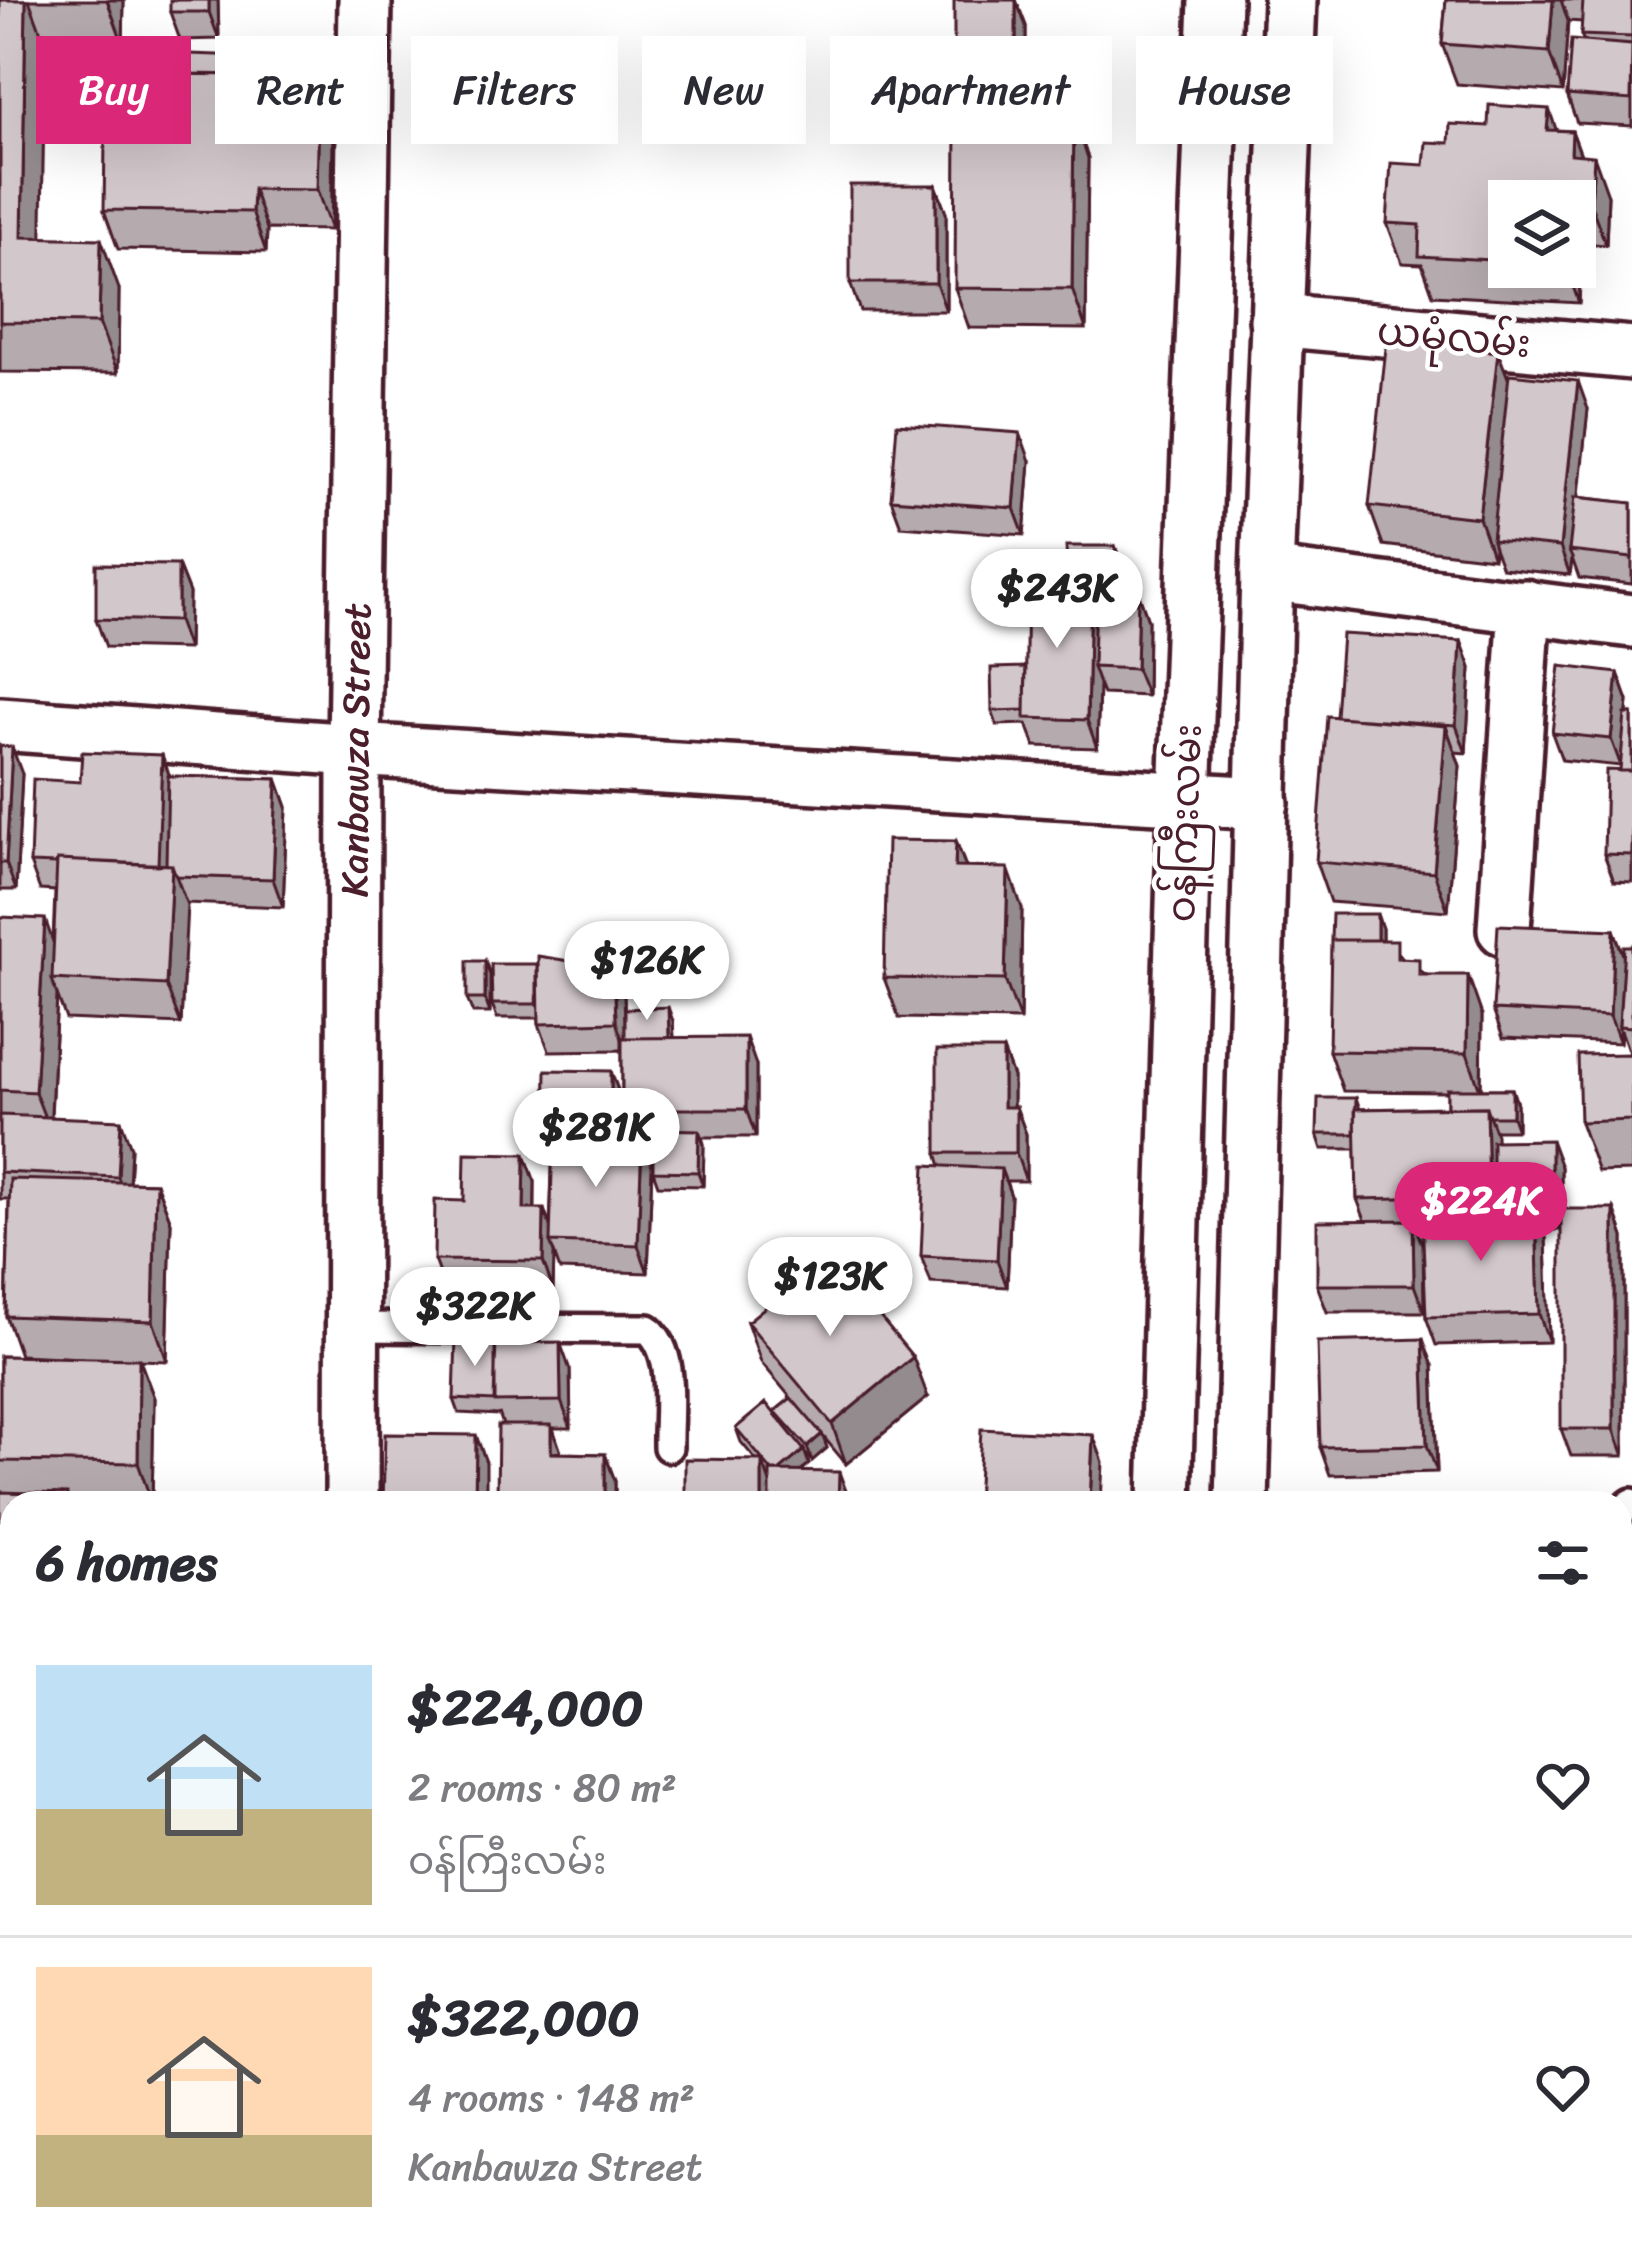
<!DOCTYPE html>
<meta charset="utf-8">
<style>
body{margin:0;font-family:Sriracha,"Noto Sans Myanmar",sans-serif;background:#f7f7f7;color:#2b2b33;height:100vh;display:flex;flex-direction:column;font-size:45px;white-space:nowrap}
*{box-sizing:border-box;margin:0}
p{font-size:39px;color:#7c7c81}
.icon{flex:none;width:66px;height:66px;fill:none;stroke:currentColor;stroke-width:2;stroke-linecap:round;stroke-linejoin:round}
.map{position:relative;flex:1;overflow:hidden}
.panel{position:absolute;left:0px;top:1491px;width:1632px;height:771px;display:flex;flex-direction:column;background:#fff;border-radius:36px 36px 0 0;box-shadow:0 12px 48px #0002}
.panel>*{flex:none}
.banner{position:absolute;left:36px;top:36px;width:1560px;height:108px;display:flex;gap:24px}
.tools{position:absolute;left:1488px;top:180px;display:grid;gap:24px}
.tools a{display:grid;place-items:center;width:108px;height:108px;border-radius:0px;background:#fff;box-shadow:0 12px 48px #0002;font-size:60px}
.price{position:absolute;translate:-50% -102px;padding:0 27px;border-radius:42px;background:#fff;color:#222;font-size:39px;line-height:78px;filter:drop-shadow(0 3px 6px #0008)}
.price::after{content:'';position:absolute;left:50%;top:72px;width:36px;height:27px;margin-left:-18px;background:inherit;clip-path:polygon(0 0,100% 0,50% 100%)}
.price.active{background:#db2777;color:#fff}
ul{padding:0;list-style:none}
li{display:flex;align-items:center;gap:36px;height:300px;padding:0 36px}
li+li{border-top:3px solid #e1e1e2}
li span{display:grid;place-items:center;flex:none;width:336px;height:240px;border-radius:0px;color:#555}
li>.icon{margin-inline-start:auto}
span .icon{width:144px;height:144px;fill:#fffc;stroke-width:1}
li b{font-size:51px}
h2{display:flex;justify-content:space-between;align-items:center;height:144px;padding:0 36px;font-size:51px}
.pill{padding:0 42px;border-radius:0px;background:#fff;box-shadow:0 12px 48px #0002;font-size:42px;line-height:108px}
.pill.active{background:#db2777;color:#fff}
.map>svg:first-child{display:block}
.lines{fill:none;stroke-linecap:round;stroke-linejoin:round}
.lane-casing{stroke:#4a1f2b;stroke-width:36}
.street-casing{stroke:#4a1f2b;stroke-width:60}
.lane{stroke:#fff;stroke-width:27}
.street{stroke:#fff;stroke-width:51}
.wall{fill:#b5abaf;stroke:#4a1f2b;stroke-width:3;fill-rule:evenodd}
.shaded-wall{fill:#938b8e;stroke:#4a1f2b;stroke-width:3}
.building{fill:#d2c7cb;stroke:#4a1f2b;stroke-width:3}
.labels{text-anchor:middle;dominant-baseline:central;stroke-width:9;stroke-linejoin:round;paint-order:stroke}
.street-label{font-size:39px;fill:#4a1f2b;stroke:#fff}
</style>
<div class="map">
<svg width="1632" height="2261" viewBox="0 0 1632 2261">
<rect width="100%" height="100%" fill="#fff"/>
<filter id="ink" filterUnits="userSpaceOnUse"><feTurbulence type="fractalNoise" baseFrequency=".00833" numOctaves="2"/><feDisplacementMap in="SourceGraphic" scale="24" xChannelSelector="R" yChannelSelector="G"/><feConvolveMatrix kernelMatrix="1 2 1 2 8 2 1 2 1" color-interpolation-filters="sRGB"/></filter>
<g filter="url(#ink)">
<g class="lines">
<!-- lane casing -->
<g class="lane-casing">
<path id="lane" d="M353 1327 648 1329C677 1354 667 1411 668 1447
M1620 1512 1632 1503"/>
</g>
<!-- street casing -->
<g class="street-casing">
<g id="street">
<path d="M1276 320 1632 353"/>
<path d="M1267 574 1632 621"/>
<path d="M0 724 354 750 1262 803"/>
<path d="M1504 929 1525 606"/>
<path id="s1" d="M352 1503 354 750 365 0"/>
<path d="M1165 1503 1185 799 1215 0"/>
<path d="M1242 1503 1267 574 1290 0"/>
<path d="M1620 1884H1632"/>
<path d="M1154 2261V2250"/>
<path d="M1231 2261V2250"/>
</g>
</g>
<!-- lane -->
<use href="#lane" class="lane"/>
<!-- street -->
<use href="#street" class="street"/>
</g>
<!-- wall -->
<path class="wall" d="M0 0H124L123 44 45 43 41 237 119 289 118 373 0 372Z
M218 0 219 39 180 40 170 12Z
M1016 0 1026 26V100H964L954 73Z
M1446 0H1632V126L1577 123 1567 95 1584 41 1581 35 1582 22 1568 21 1563 92 1457 84 1442 44Z
M250 70V75H254L264 102 319 103 333 142 331 230 267 229 266 252 118 249 104 210 160 74Z
M1074 118 1088 158 1086 329 969 328 955 288Z
M1557 130 1572 131 1581 155 1608 195 1606 245 1582 243 1579 303 1433 295 1422 264 1402 263 1387 223 1424 165 1449 143ZM1509 201H1575V267H1509Z
M936 185 946 213V311H860L850 283Z
M1509 381 1588 409 1578 497 1632 503V584L1579 578 1572 558 1570 575 1502 568 1494 548 1493 558 1383 545 1369 506Z
M1030 461 1024 535 901 526 891 499Z
M1115 546 1120 560 1122 592H1138L1148 620 1147 696 1103 694 1099 684 1097 748 1035 746 1027 724 997 725 992 711 1026 667 1068 585Z
M178 565 189 593 188 649 106 647 96 619Z
M1461 641 1471 668 1466 753 1455 752 1460 766 1448 911 1330 902 1316 862 1336 717Z
M1618 673 1628 701 1627 714H1632V882L1614 881 1604 854 1621 766 1562 760 1552 733Z
M0 746 22 774 16 890H0Z
M162 755 169 776 277 779 287 807 283 907 186 903 181 1024 66 1019 57 995 51 1117 131 1148 129 1182 156 1183 171 1222 167 1361 140 1360 154 1398 152 1503H12V1617H0V1356L83 1358 20 1355 6 1316 9 1199H0V917L53 942 55 891 40 890 30 863 80 782Z
M956 841 966 867 1022 908 1020 1020 899 1018 884 978Z
M1382 928V940L1403 958 1482 1015 1481 1089H1512L1517 1104V1130H1494L1496 1141 1561 1167V1230H1544L1546 1238 1549 1342 1436 1345 1426 1317 1423 1225H1415L1423 1247 1424 1312H1327L1317 1285 1365 1220 1357 1199 1356 1149H1322L1317 1134 1356 1098 1360 1109 1447 1107V1092L1343 1091 1329 1051Z
M1614 930 1624 956 1632 946V1053H1629L1621 1030 1620 1043 1503 1038 1493 1010Z
M485 961 490 975V1013H473L467 999Z
M614 968 624 996 625 1038 673 1021 674 1038 756 1065V1137H702L704 1144 703 1186 658 1185 653 1171V1137H632L622 1109V1050L549 1051 539 1024V1018H497L492 1004Z
M1003 1050 1013 1077V1107H1016L1026 1134V1181H1006L1011 1196 1007 1287 931 1283 921 1256 941 1166 937 1153Z
M1632 1054V1171L1598 1172 1580 1122Z
M621 1098V1138L652 1166 648 1273 560 1270 554 1253 553 1289 444 1287 434 1260 464 1201 535 1182V1209L550 1227 553 1144 545 1124Z
M1614 1209 1624 1237V1456H1571L1561 1429Z
M747 1322 928 1397 846 1464 822 1435 827 1448 812 1461 806 1454 809 1464 801 1471 849 1500 920 1499 922 1503H685L756 1460 741 1442 736 1428 777 1417 775 1411 791 1398 761 1362Z
M498 1343 570 1370 571 1428H553L561 1453 605 1454 615 1481V1503L503 1425 499 1413V1415L459 1413 454 1399Z
M1433 1366 1437 1472 1330 1475 1320 1447Z
M0 1685H12V1852L10 1847V1798L0 1772Z
M0 1895H12V2227H0Z
M1620 2108H1632V2219H1620Z
M218 2250H284V2261H222Z
M718 2250H855L856 2261H718Z
M965 2250H1066V2261H969Z
M1412 2250H1541L1540 2261H1416Z"/>
<!-- shaded-wall -->
<path class="shaded-wall" d="M26 0H29L45 43 41 287 22 237Z
M107 0H124L123 44Z
M209 0H218L219 39 209 12Z
M1016 0 1026 26V100L1016 73Z
M1553 0H1561L1568 21 1563 92 1549 52Z
M245 56 250 70 249 106 243 92Z
M254 75 269 115 254 102Z
M319 103 333 142 331 230 317 190Z
M1549 109 1563 149 1547 130Z
M1074 118 1088 158 1086 329 1072 289Z
M1572 131 1586 170 1571 154Z
M1594 156 1608 195 1606 245 1591 205Z
M936 185 946 213V311L936 283Z
M253 189 267 229 266 252 252 212Z
M1575 224 1582 243 1579 303 1566 267H1575Z
M101 239 119 289 118 373 99 323Z
M1498 352 1513 391 1492 540 1494 548 1493 558 1479 518Z
M1578 381 1588 409 1573 551H1569L1572 558 1570 575 1560 547Z
M1020 433 1030 461 1024 535 1014 508Z
M1115 546 1120 560 1122 597 1117 583Z
M178 565 189 593 188 649 178 621Z
M1090 585 1100 613 1093 667 1099 684 1097 748 1087 720Z
M1138 592 1148 620 1147 696 1136 669Z
M1461 641 1471 668 1466 753 1456 725Z
M1618 673 1628 701 1621 766 1611 739Z
M1446 726 1460 766 1448 911 1434 872Z
M12 747 22 774 16 890 6 863Z
M162 755 172 783 168 876 157 868Z
M277 779 287 807 283 907 273 879Z
M956 841 971 881 955 867Z
M172 865 187 905 181 1024 166 985Z
M1008 868 1022 908 1020 1020 1005 980Z
M1377 914 1382 928V971L1377 957Z
M45 919 59 959 52 979 57 995 50 1131 35 1092Z
M1614 930 1624 958 1619 1026 1620 1043 1610 1016Z
M485 961 490 975V1013L485 999Z
M614 968 624 996 626 1050 616 1022Z
M1468 975 1482 1015 1481 1093 1467 1053Z
M668 1007 673 1021 675 1059 670 1045Z
M746 1037 756 1065V1137L746 1109Z
M1003 1050 1013 1077V1134L1003 1107Z
M611 1071 621 1098V1152L611 1125Z
M1512 1089 1517 1104V1130L1512 1116Z
M1016 1107 1026 1134V1181L1016 1153Z
M1486 1107 1496 1134 1498 1203H1492L1498 1223 1488 1196Z
M121 1120 131 1148 128 1204 118 1177Z
M699 1130 704 1144 703 1186 698 1172Z
M642 1138 652 1166 648 1273 638 1245Z
M1551 1140 1561 1167V1230L1551 1203Z
M525 1154 535 1182 534 1237 524 1209Z
M1001 1169 1011 1196 1007 1287 997 1260Z
M156 1183 171 1222 167 1361 153 1321Z
M544 1209 554 1237 550 1242 554 1253 553 1289 543 1261Z
M1614 1209 1624 1237V1456L1614 1429Z
M1536 1210 1546 1238 1549 1342 1539 1314Z
M1413 1220 1423 1247 1424 1312 1414 1285Z
M1423 1339 1433 1366 1437 1472 1427 1445Z
M560 1342 570 1370 571 1428 561 1401Z
M913 1357 928 1397 846 1464 832 1424Z
M139 1359 154 1398 152 1503 138 1463Z
M551 1425 561 1452 551 1453Z
M822 1434 827 1448 812 1461 807 1447Z
M476 1435 486 1462V1503H475Z
M1093 1435 1103 1462 1101 1503H1090Z
M804 1450 809 1464 780 1488 774 1474Z
M605 1454 615 1481V1503H605Z
M762 1460 772 1488V1503H762Z
M839 1472 849 1499V1503H838Z
M278 2250H284V2261H282Z
M539 2250H549V2261H538Z
M846 2250H855L856 2261H849Z
M936 2250H944L947 2261H936Z
M1058 2250H1066V2261H1062Z
M1525 2250H1541L1540 2261H1527Z"/>
<!-- building -->
<path class="building" d="M0 0H26L22 237 101 239 99 323 0 322Z
M170 0H209V12H170Z
M954 0H1016V73H954Z
M1446 0H1553L1549 52 1442 44Z
M1583 0H1632V37L1581 35Z
M1571 40 1632 45 1631 100 1567 95Z
M161 53 245 56 244 75 160 74Z
M106 73 254 75V102L319 103 317 190 253 189 252 212 104 210Z
M1489 105 1549 109 1547 130 1572 131 1571 154 1594 156 1591 205 1575 204V201H1509V261L1419 256 1420 225 1387 223 1391 163 1424 165 1426 142 1449 143 1450 124 1488 126Z
M956 117 1074 118 1072 289 955 288Z
M850 185H936V283H850Z
M1387 339 1498 352 1479 518 1369 506Z
M1509 374 1578 381 1560 547 1492 540Z
M897 424 1020 433 1014 508 891 499Z
M1575 497 1632 503V558L1569 551Z
M1066 546H1115L1117 583 1068 585Z
M96 564 178 565V621L96 619Z
M1027 583 1090 585 1087 720 1025 718Z
M1095 591 1138 592 1136 669 1093 667Z
M1342 634 1461 641 1456 725 1336 717Z
M1560 666 1618 673 1611 739 1552 733Z
M1026 667 1025 710 992 711 991 668Z
M1625 714H1632V771H1620Z
M1327 716 1446 726 1434 872 1316 862Z
M0 746 12 747 6 863H0Z
M82 752 162 755 158 865 57 860 56 864 30 863 33 779 80 782Z
M1606 770 1632 771V855L1604 854Z
M168 776 277 779 273 879 176 876 172 865H166Z
M887 840 956 841 955 867 1008 868 1005 980 884 978Z
M57 860 172 865 166 985 52 979Z
M1332 914H1377V940H1331Z
M0 917 45 919 35 1092 0 1090Z
M1498 925 1614 930 1610 1016 1493 1010Z
M1331 940H1397V958L1419 959V975H1468L1467 1053 1329 1051Z
M1624 946H1632V1027L1619 1026Z
M538 956 614 968 616 1022 539 1024Z
M467 961H485V999H467Z
M491 964H537V1004H492Z
M668 1007 669 1038H625V1009Z
M746 1037V1109H622V1038Z
M937 1050H1003V1107H1016V1153H937Z
M1632 1054V1120L1580 1122 1578 1055Z
M546 1070 611 1071V1125L545 1124Z
M1447 1089H1512V1116H1489L1486 1107H1447Z
M1318 1098H1356L1355 1134H1317Z
M1486 1107 1488 1196 1357 1199 1355 1109Z
M0 1115 121 1120 118 1177 0 1172Z
M653 1129 699 1130 698 1172 653 1171Z
M553 1135 642 1138 638 1245 550 1242Z
M1551 1140V1203H1492V1141Z
M465 1153 525 1154 524 1209H544L543 1261 434 1260 435 1200 464 1201Z
M925 1165 1001 1169 997 1260 921 1256Z
M10 1179 156 1183 153 1321 6 1316Z
M1561 1209H1614V1429H1561Z
M1536 1210 1539 1314 1426 1317 1422 1214Z
M1413 1220 1414 1285H1317V1221Z
M829 1255 913 1357 832 1424 747 1322Z
M456 1337 496 1339 494 1401 454 1399Z
M1423 1339 1427 1445 1320 1447 1317 1342Z
M560 1342 561 1401 495 1402V1343Z
M0 1356 139 1359 138 1463 0 1461Z
M791 1398 822 1434 807 1447 775 1411Z
M766 1403 804 1450 779 1471H772L736 1428Z
M498 1425H551V1453L605 1454V1503H497Z
M981 1429 1093 1435 1090 1503H977Z
M385 1434 476 1435 475 1503H383Z
M685 1459 762 1460V1503H685Z
M770 1471 839 1472 838 1503H770Z
M0 1492 67 1494V1503H12V1590H0Z
M920 1499V1503H845V1500Z
M0 1685H12V1770H0Z
M10 1777H12V1847H10Z
M0 1895H12V1944L0 1943Z
M0 1943 12 1944V2027H0Z
M0 2035 12 2036V2188L0 2187Z
M1620 2108H1632V2192H1620Z
M344 2250H448L447 2261 344 2260Z
M452 2250H539L538 2261H452Z
M718 2250H759V2261H718Z
M763 2250H846V2255L764 2258Z
M859 2250H936V2261H858Z
M1066 2250H1098V2261H1066Z
M1479 2250H1525L1524 2253Z"/>
</g>
<g class="labels">
<!-- street labels -->
<g class="street-label">
<text transform="translate(1454 337) rotate(5)">ယမုံလမ်း</text>
<text stroke="none"><textPath href="#s1" startOffset="753">Kanbawza Street</textPath></text>
<text transform="translate(1184 823) rotate(-88)">ဝန်ကြီးလမ်း</text>
</g>
</g>
</svg>
<div class="tools">
<a><svg class="icon" aria-label="layers" viewBox="0 0 24 24"><path d="M12 4l9 5-9 5-9-5zM3 14l9 5 9-5"/></svg></a>
</div>
<b class="price" style="left:1057px;top:651px">$243K</b>
<b class="price" style="left:647px;top:1023px">$126K</b>
<b class="price" style="left:596px;top:1190px">$281K</b>
<b class="price active" style="left:1481px;top:1264px">$224K</b>
<b class="price" style="left:830px;top:1339px">$123K</b>
<b class="price" style="left:475px;top:1369px">$322K</b>
<div class="banner">
<a class="pill active">Buy</a>
<a class="pill">Rent</a>
<a class="pill">Filters</a>
<a class="pill">New</a>
<a class="pill">Apartment</a>
<a class="pill">House</a>
</div>
<section class="panel">
<h2>6 homes<svg class="icon" aria-label="filters" viewBox="0 0 24 24"><path d="M4 7h16M4 17h16"/><circle cx="9" cy="7" r="2"/><circle cx="15" cy="17" r="2"/></svg></h2>
<ul>
<li><span style="background:linear-gradient(#bfe0f5 60%,#c2b280 0)"><svg class="icon" aria-label="home" viewBox="0 0 24 24"><path d="M3 11l9-7 9 7M6 9v11h12V9"/></svg></span><div><b>$224,000</b><p>2 rooms · 80 m²</p><p>ဝန်ကြီးလမ်း</p></div><svg class="icon" aria-label="heart" viewBox="0 0 24 24"><path d="M12 20l-8-8c-3-5 5-10 8-4 3-6 11-1 8 4z"/></svg></li>
<li><span style="background:linear-gradient(#ffd9b3 70%,#c2b280 0)"><svg class="icon" aria-label="home" viewBox="0 0 24 24"><path d="M3 11l9-7 9 7M6 9v11h12V9"/></svg></span><div><b>$322,000</b><p>4 rooms · 148 m²</p><p>Kanbawza Street</p></div><svg class="icon" aria-label="heart" viewBox="0 0 24 24"><path d="M12 20l-8-8c-3-5 5-10 8-4 3-6 11-1 8 4z"/></svg></li>
</ul>
</section>
</div>
